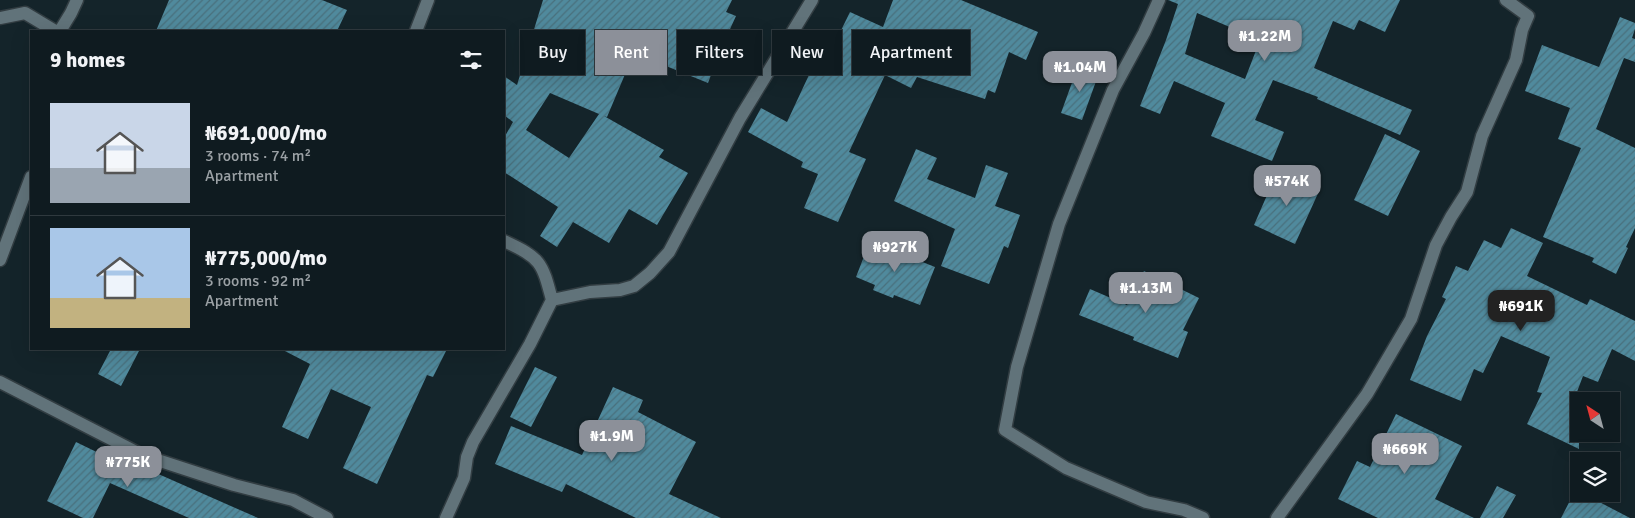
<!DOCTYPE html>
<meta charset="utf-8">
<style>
body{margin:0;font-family:Signika,sans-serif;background:#182429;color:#f1f3f6;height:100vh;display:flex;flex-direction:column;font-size:19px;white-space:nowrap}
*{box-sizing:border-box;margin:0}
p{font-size:16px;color:#9ba1a5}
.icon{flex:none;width:28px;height:28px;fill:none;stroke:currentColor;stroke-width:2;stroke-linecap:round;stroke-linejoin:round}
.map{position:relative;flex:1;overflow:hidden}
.sheet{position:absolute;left:30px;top:30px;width:475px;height:320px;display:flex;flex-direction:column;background:#0f1b20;border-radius:0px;box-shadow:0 5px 20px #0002,0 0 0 1px #2f393e}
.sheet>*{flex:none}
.guide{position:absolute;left:520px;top:30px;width:475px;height:45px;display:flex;gap:10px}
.needle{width:32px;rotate:324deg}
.tools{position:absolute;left:1570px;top:392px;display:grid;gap:10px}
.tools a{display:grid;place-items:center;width:50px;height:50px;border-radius:0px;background:#0f1b20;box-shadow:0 5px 20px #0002,0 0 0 1px #2f393e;font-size:25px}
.price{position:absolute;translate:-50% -42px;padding:0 11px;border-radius:10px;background:#8c9099;color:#fff;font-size:16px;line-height:32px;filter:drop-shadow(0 1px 2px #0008)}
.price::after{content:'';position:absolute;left:50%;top:30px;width:15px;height:11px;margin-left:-8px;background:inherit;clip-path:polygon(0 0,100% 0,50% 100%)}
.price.on{background:#222;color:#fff}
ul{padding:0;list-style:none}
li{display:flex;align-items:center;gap:15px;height:125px;padding:0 20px}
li+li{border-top:1px solid #2f393e}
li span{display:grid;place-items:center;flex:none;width:140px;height:100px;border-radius:0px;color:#555}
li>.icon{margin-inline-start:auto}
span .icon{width:60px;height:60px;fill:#fffc;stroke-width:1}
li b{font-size:21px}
h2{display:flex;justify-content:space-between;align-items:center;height:60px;padding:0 20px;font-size:21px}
.pill{padding:0 18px;border-radius:0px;background:#0f1b20;box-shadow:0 5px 20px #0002,0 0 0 1px #2f393e;font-size:18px;line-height:45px}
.pill.on{background:#8c9099;color:#fff}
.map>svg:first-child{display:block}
.building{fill:url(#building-hatch);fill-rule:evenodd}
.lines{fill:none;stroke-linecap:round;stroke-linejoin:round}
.minor-casing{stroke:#323d42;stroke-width:15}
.minor{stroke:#61737a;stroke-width:12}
</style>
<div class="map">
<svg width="1635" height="518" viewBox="0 0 1635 518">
<defs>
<pattern id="building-hatch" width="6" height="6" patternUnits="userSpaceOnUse" patternTransform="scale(1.25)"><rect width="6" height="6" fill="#508a9d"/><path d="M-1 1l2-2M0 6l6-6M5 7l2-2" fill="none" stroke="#49707d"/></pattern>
</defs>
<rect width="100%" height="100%" fill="#14242a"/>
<!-- building -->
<path class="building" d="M169 0H322L347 10 337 31H156Z
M543 0H732L726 12 736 16 720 51 708 83 634 53 607 117 604 116 664 150 659 157 688 173 657 225 629 209 609 243 573 222 557 247 540 236 558 207 504 172V138L513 122 504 115V76L517 85ZM550 93 599 114 569 158 526 130Z
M893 0H961L1038 32 1026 60 1009 52 995 93 988 90 985 99 917 77 911 88 885 75 849 152 866 159 838 222 804 208 818 174 801 167 803 162 748 132 761 108 787 122 815 62 824 65 850 12 883 27Z
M1168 0H1400L1385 32 1359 20 1354 30 1333 21 1314 68 1412 110 1400 135 1317 99 1318 97 1273 80 1255 120 1284 132 1272 161 1211 136 1225 103 1174 81 1160 114 1140 106 1166 40 1178 4ZM1197 13 1260 40 1245 79 1185 54Z
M1620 17 1635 23V29L1632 38 1635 39V62L1624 58 1596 129 1635 148V228L1626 247 1628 248 1616 274 1592 262 1594 258 1543 237 1581 148 1558 139 1570 108 1525 91 1542 45 1599 67Z
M1078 66 1099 73 1082 120 1061 113Z
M1385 134 1420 151 1388 216 1354 200Z
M916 149 937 158 927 179 975 198 986 165 1008 173 995 206 1020 215 1008 248 1004 246 989 284 941 266 955 229 894 201Z
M1278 170 1320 189 1295 244 1254 225Z
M1511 228 1543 243 1527 276 1587 305 1590 299 1635 321V361L1612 349 1598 382 1583 376 1569 413 1579 418V449L1527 424 1542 393 1537 392 1550 357 1501 336 1483 373 1474 369 1461 401 1410 380 1427 336 1446 299 1442 297 1456 266 1468 271 1484 240 1501 248Z
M870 241 935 267 920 305 894 295 893 298 873 290 875 285 856 277Z
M1144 271 1199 298 1183 330 1188 332 1178 358 1133 340 1134 337 1079 315 1090 289 1127 305Z
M111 349H140L121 386 98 374Z
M281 349H447L433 377 427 375 377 484 343 468 371 407 331 389 308 439 282 427 310 364Z
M535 367 557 377 531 427 510 417Z
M613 387 643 400 638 412 696 442 669 494 721 518H636L566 484 562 492 495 464 511 426 582 455Z
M1396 414 1462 446 1435 499 1474 518H1378L1338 499 1357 461 1370 467Z
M76 442 144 475 147 469 258 518H189L110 483 93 518H83L47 501Z
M1497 486 1516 495 1503 518H1480Z
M1576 489 1579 491V494H1584L1630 518H1561Z"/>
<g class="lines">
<!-- minor casing -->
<g class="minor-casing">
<path id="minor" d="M1159 0 1144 33 1113 90 1059 224 1017 367 1005 430 1066 468 1146 502 1184 510 1203 518
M0 18 25 13 55 31
M60 31 71 13 77 0
M416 31 428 0
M0 260 31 177
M552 300 590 292 620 290 634 286 650 273 669 252 740 118 812 0
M0 382 142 455 234 485 293 500 327 518
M446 518 464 478 467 457 473 442 530 344 552 300C542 262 541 258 504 241
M1277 518 1367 394 1411 319 1436 245 1451 217 1467 192 1482 136 1516 60 1522 30 1528 16 1506 0"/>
</g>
<!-- minor -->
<use href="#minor" class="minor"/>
</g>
</svg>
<div class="tools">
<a><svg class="needle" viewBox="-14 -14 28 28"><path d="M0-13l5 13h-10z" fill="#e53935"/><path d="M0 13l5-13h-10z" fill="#9ba1a5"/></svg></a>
<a><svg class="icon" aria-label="layers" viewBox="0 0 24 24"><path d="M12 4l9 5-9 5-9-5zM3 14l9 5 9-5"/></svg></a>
</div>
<b class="price" style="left:1265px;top:62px">₦1.22M</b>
<b class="price" style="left:1080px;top:93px">₦1.04M</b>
<b class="price" style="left:1287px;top:207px">₦574K</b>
<b class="price" style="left:895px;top:273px">₦927K</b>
<b class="price" style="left:1146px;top:314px">₦1.13M</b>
<b class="price on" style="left:1521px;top:332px">₦691K</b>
<b class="price" style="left:612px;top:462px">₦1.9M</b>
<b class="price" style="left:1405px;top:475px">₦669K</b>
<b class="price" style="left:128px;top:488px">₦775K</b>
<div class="guide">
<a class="pill">Buy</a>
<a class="pill on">Rent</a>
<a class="pill">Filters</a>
<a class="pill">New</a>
<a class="pill">Apartment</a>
</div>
<section class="sheet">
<h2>9 homes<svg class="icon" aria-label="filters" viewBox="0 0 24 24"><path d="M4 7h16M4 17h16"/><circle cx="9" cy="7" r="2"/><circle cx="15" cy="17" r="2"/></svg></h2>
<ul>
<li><span style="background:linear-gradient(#c9d6e8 65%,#9aa5b1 0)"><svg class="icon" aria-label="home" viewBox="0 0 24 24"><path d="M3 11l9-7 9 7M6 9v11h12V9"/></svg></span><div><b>₦691,000/mo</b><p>3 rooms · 74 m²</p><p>Apartment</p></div></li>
<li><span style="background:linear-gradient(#a9c7e8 70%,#c2b280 0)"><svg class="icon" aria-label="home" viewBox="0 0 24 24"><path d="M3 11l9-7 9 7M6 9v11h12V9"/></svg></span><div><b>₦775,000/mo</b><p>3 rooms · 92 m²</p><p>Apartment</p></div></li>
</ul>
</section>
</div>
